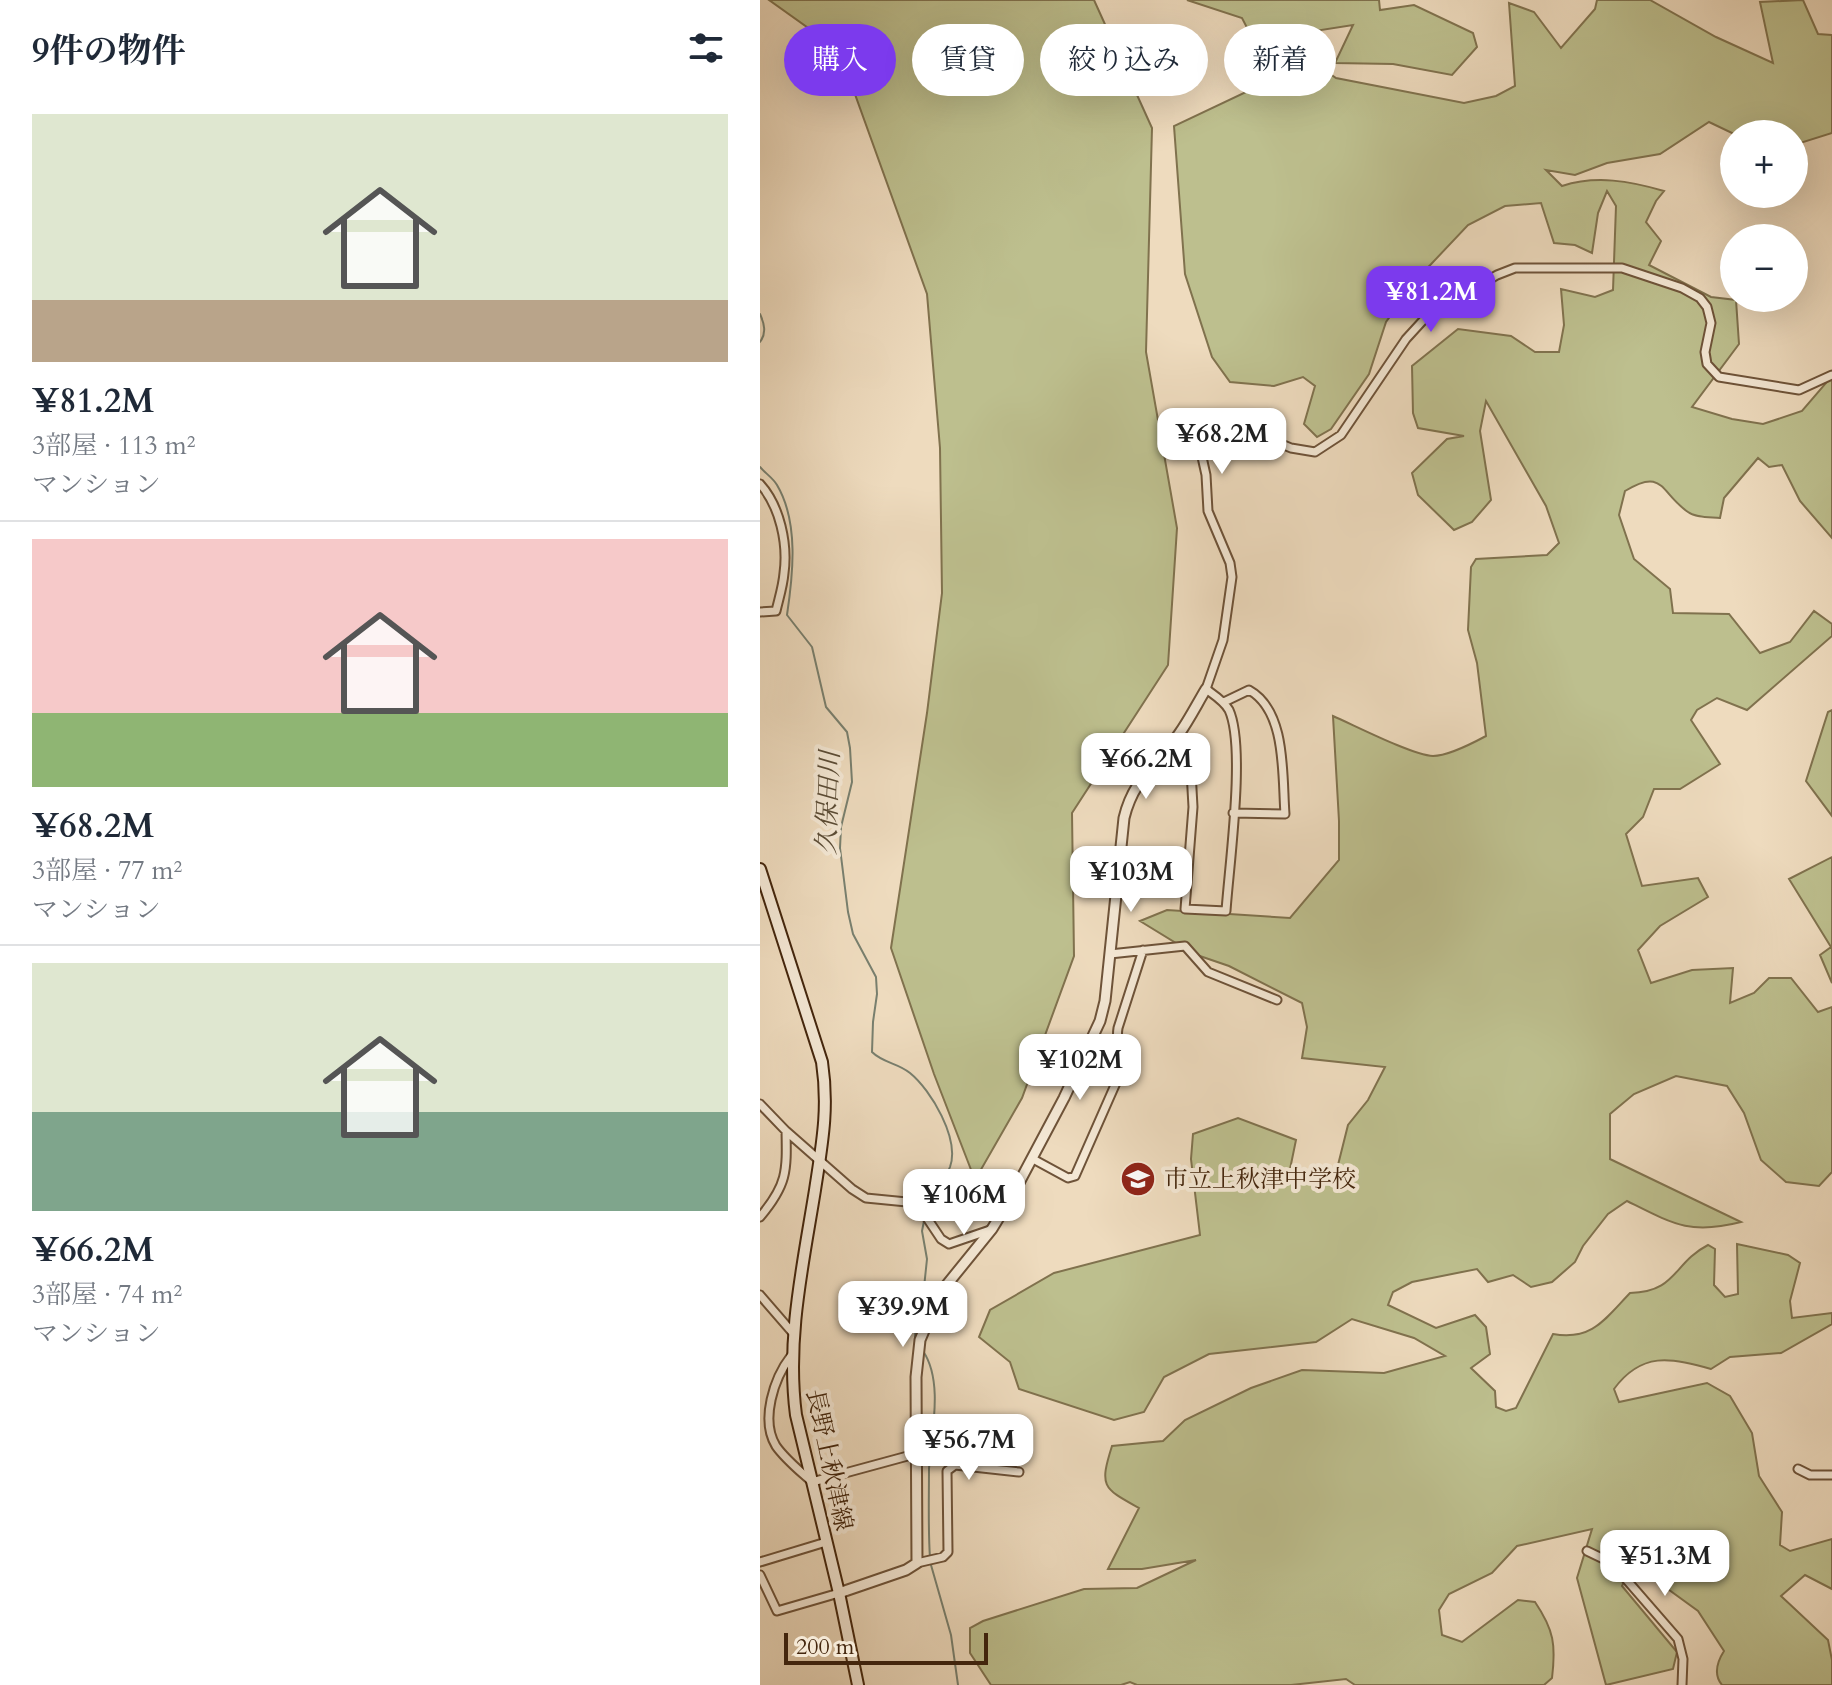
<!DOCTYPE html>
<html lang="ja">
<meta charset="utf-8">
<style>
body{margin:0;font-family:Cardo,"Noto Serif JP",serif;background:#f2f2f3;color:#1f2937;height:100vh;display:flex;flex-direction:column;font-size:30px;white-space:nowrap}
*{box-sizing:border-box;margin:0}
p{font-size:26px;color:#747a83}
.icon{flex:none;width:44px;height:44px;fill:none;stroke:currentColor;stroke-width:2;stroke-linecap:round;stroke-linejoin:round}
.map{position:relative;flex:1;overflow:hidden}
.drawer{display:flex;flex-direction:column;background:#fff;width:760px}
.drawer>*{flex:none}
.top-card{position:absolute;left:24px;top:24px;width:760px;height:72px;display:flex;gap:16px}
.fabs{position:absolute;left:960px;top:120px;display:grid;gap:16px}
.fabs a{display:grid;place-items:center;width:88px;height:88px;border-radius:50%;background:#fff;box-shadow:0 8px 32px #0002;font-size:40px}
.scale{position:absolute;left:24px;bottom:20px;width:204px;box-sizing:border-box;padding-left:8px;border:4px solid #44260d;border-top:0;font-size:22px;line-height:28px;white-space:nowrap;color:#44260d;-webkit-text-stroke:6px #f4e8d5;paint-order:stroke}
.price{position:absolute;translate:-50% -68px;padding:0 18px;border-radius:16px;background:#fff;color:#222;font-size:26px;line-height:52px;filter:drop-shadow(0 2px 4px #0008)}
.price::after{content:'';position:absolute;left:50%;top:48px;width:24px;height:18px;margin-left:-12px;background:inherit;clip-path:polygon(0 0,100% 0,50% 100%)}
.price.active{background:#7c3aed;color:#fff}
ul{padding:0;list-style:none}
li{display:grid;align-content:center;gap:16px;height:424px;padding:0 32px}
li+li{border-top:2px solid #e0e1e3}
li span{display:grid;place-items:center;height:248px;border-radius:0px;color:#555}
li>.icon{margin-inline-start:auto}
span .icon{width:144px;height:144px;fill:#fffc;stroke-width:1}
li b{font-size:34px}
h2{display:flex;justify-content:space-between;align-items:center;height:96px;padding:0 32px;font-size:34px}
.tag{padding:0 28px;border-radius:36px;background:#fff;box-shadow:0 8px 32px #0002;font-size:28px;line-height:72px}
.tag.active{background:#7c3aed;color:#fff}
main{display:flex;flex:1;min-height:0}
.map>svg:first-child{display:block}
.green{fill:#bdbf8e;stroke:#80724e;stroke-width:2}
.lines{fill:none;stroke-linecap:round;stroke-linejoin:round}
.stream{stroke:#787f6e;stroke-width:2}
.minor-casing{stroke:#6e5339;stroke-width:11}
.tertiary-casing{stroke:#6e5339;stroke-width:13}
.secondary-casing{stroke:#44260d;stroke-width:14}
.minor{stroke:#f4e8d5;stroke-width:7}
.tertiary{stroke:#f4e8d5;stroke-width:9}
.secondary{stroke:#f4e8d5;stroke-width:10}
.labels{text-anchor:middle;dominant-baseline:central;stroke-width:8;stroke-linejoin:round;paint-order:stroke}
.poi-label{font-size:24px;fill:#44260d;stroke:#f4e8d5;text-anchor:start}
.street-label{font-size:24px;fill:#44260d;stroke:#f4e8d5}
.water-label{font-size:26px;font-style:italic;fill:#5a4b35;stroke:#f4e8d5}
</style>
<main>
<section class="drawer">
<h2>9件の物件<svg class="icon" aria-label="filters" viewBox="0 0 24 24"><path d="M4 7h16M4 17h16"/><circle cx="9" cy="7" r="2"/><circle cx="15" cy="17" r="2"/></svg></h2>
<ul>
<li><span style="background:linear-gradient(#dfe7d0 75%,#b9a48a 0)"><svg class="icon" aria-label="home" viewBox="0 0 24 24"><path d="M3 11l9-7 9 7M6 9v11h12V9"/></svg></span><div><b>¥81.2M</b><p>3部屋 · 113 m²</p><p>マンション</p></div></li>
<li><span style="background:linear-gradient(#f6c9c9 70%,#8fb573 0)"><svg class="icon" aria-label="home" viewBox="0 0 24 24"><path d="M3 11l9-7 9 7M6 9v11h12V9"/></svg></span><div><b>¥68.2M</b><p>3部屋 · 77 m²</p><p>マンション</p></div></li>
<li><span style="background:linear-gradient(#dfe7d0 60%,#7fa58c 0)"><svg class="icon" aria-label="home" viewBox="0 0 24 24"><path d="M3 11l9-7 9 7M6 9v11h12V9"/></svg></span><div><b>¥66.2M</b><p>3部屋 · 74 m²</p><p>マンション</p></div></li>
</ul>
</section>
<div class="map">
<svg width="1072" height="1685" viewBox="0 0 1072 1685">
<rect width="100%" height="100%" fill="#eedbbe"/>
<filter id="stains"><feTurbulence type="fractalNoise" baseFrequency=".0025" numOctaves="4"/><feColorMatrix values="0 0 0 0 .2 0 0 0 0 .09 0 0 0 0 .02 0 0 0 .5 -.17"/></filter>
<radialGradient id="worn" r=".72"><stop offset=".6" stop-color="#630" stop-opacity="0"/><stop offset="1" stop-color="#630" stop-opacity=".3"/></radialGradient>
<!-- green -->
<path class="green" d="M9 0H334L392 128 386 352 417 528 408 665 312 813 314 956 262 1098 215 1180 174 1074 131 948 167 713 182 593 180 448 167 294 79 50Z
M427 0H619L620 10 654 5 713 33 717 47 692 75 633 64 575 63 593 25 548 32 547 58 576 78 704 103 736 96 755 86 749 3 774 12 801 48 835 9 837 0H890L956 37 1013 63 1000 2 1043 0 1058 34 1072 35V133L1034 145V134H974L949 122 900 154 847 163 815 175 786 170 802 186C836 175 870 181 904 191L896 201 886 222 901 241 889 265 951 297 976 300 979 344 932 407 972 419 1003 424 1042 411 1072 376V538L1040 501 1022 465 1009 467 998 458 964 498 960 518C950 517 936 518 928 512 900 493 904 467 865 491L859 515 874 559 910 589 913 613 969 614 1000 653 1030 642 1054 611 1072 624V636L987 710 957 698 937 710 931 720 960 764 920 789H894L883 817 866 834 882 886 938 878 948 897 900 926 878 950 891 983 932 970 973 968 970 1003 994 993 1009 978H1031L1058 1012 1072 1007V1172L1059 1186 1026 1182 1001 1160 984 1113 967 1086 916 1076 874 1094 850 1114V1159L981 1222C930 1235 913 1224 867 1201L848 1214 823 1246 815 1262 792 1282 771 1287 753 1275 728 1282 717 1269 652 1282 633 1292 628 1305 676 1328 715 1315 726 1327 730 1354 711 1368 735 1391 736 1407 746 1411 756 1408 793 1334C832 1341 845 1319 870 1293 917 1292 913 1263 948 1245L955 1249 954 1285 965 1297 978 1294 977 1244 1028 1255 1040 1263 1030 1301 1032 1318 1072 1313V1324L1021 1353 970 1357 951 1369C911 1357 881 1352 854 1389L859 1402 947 1383 970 1396 992 1433 999 1476 1022 1512 1020 1545 1030 1551 1072 1539V1589L1045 1575 1021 1596 1068 1640 1072 1660V1685H962C953 1674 957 1662 964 1651L938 1611 872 1563 862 1586 917 1652 913 1669 846 1685 817 1578 832 1529 757 1546 732 1573 689 1594 679 1610 682 1635 702 1642 758 1600 775 1602C794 1630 796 1645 792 1678L784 1685H595L586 1679 531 1685H377L370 1682 361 1685H231L210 1653V1628L223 1621 324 1589 377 1588 436 1560 382 1569H348L379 1508C343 1488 339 1487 352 1446L403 1441 425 1420 491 1388 542 1370 624 1373 685 1356 654 1338 592 1319 556 1342 449 1354 404 1377 384 1412 354 1420 259 1389 250 1362 219 1337 230 1310 294 1273 440 1235 431 1159 433 1134 478 1118 536 1140 529 1174 573 1185 588 1125 608 1100 625 1067 542 1058 547 1027 542 1003 469 966 434 954 380 921 407 910 530 918 579 860V821L573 716C594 725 652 755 673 756 687 756 713 743 726 736L717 663 708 630 711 567 716 559 787 555 799 543 786 506 726 401 720 431 731 500 712 522 694 530 658 495 652 473 687 439 704 436 658 428 653 413 652 366 698 329 751 336 775 352H799L804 325 801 289 835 297 853 290 856 206 847 191 838 213 832 253 815 245 794 243 781 203 745 206 708 225 658 278 626 322 609 374 571 429 557 437 544 424 555 386 543 377 514 386 470 382 452 357 425 274 414 126 503 84 509 70 482 18Z
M1072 710V816L1046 781 1068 712Z
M1072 857V983L1060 955 1071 947 1029 879Z"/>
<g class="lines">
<!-- stream -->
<path class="stream" d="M0 314C4 323 7 333 0 342
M0 467C5 473 13 478 17 485 39 522 33 575 27 615L52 647 66 707 87 732 90 748 92 782 81 827 80 848 88 912 93 934 116 977 117 994 113 1022 112 1052C123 1063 138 1063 150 1073 171 1090 200 1139 190 1167 184 1182 170 1194 166 1210
M155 1339 156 1317 163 1297 167 1259 162 1231 164 1221
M163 1351C184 1382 171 1434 169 1469 169 1499 168 1529 170 1558
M171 1565 191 1635 198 1685"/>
<!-- minor casing -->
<g class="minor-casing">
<path id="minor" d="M0 484C20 506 28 544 24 573 23 586 19 598 16 611L0 612
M464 702 489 690C527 711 522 776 525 814L473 813
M419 735 431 771 433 807 425 909 466 911C469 866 486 747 469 710 464 701 454 695 446 689L463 640 472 577 470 563 448 511 446 475 436 430 444 420 459 418 531 448 555 452 581 435 646 339 668 315 737 275 755 268H862L922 288 940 298 947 307 951 323 945 352 947 364 959 377 1039 390 1072 375
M350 954 425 946 448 972 517 1000
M0 1104 26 1131C27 1172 27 1185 0 1217
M26 1131 92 1189 106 1198 157 1203 181 1239 189 1244 230 1230
M273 1159 308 1178 315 1176 359 1076C363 1058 355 1046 358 1028L383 950
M0 1295 32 1332
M31 1356C14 1378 0 1420 16 1446 25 1459 40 1471 52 1482L155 1454
M1038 1469 1050 1475H1072
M827 1551 852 1563 918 1639 923 1659 922 1685
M0 1562 66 1542
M157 1563 183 1557 188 1552 187 1471 195 1465 259 1472
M0 1575 17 1611 79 1593"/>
</g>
<!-- tertiary casing -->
<g class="tertiary-casing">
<path id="tertiary" d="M79 1593 146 1570 157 1563 156 1377 160 1340 174 1307 185 1287 232 1229 252 1196 304 1098 340 1021 345 1001 364 818C374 777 397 766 419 734 429 720 437 704 446 689"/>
</g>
<!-- secondary casing -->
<g class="secondary-casing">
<path id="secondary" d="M0 869 62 1062C69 1109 62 1144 55 1190 43 1265 26 1339 36 1415L79 1593 98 1685"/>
</g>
<!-- minor -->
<use href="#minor" class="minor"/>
<!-- tertiary -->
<use href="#tertiary" class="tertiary"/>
<!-- secondary -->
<use href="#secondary" class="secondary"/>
</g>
<!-- icons -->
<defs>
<g id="school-disc" transform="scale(1.8)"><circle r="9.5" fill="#8f2418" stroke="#f4e8d5"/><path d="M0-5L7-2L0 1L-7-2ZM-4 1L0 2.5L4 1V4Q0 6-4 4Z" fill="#fff"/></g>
</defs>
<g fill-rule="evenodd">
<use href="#school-disc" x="378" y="1179"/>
</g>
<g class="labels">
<!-- poi labels -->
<g class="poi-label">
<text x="404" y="1179">市立上秋津中学校</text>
</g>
<!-- street labels -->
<g class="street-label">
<text transform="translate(69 1460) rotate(78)">長野上秋津線</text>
</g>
<!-- water labels -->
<g class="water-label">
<text transform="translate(68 803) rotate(-88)">久保田川</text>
</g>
</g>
<rect width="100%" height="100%" filter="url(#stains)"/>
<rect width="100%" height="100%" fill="url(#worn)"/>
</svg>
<div class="fabs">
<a>+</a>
<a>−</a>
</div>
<div class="scale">200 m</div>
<b class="price active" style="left:671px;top:334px">¥81.2M</b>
<b class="price" style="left:462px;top:476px">¥68.2M</b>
<b class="price" style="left:386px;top:801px">¥66.2M</b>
<b class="price" style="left:371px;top:914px">¥103M</b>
<b class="price" style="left:320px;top:1102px">¥102M</b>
<b class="price" style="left:204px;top:1237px">¥106M</b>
<b class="price" style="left:143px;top:1349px">¥39.9M</b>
<b class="price" style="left:209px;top:1482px">¥56.7M</b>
<b class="price" style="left:905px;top:1598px">¥51.3M</b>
<div class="top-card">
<a class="tag active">購入</a>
<a class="tag">賃貸</a>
<a class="tag">絞り込み</a>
<a class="tag">新着</a>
</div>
</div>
</main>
